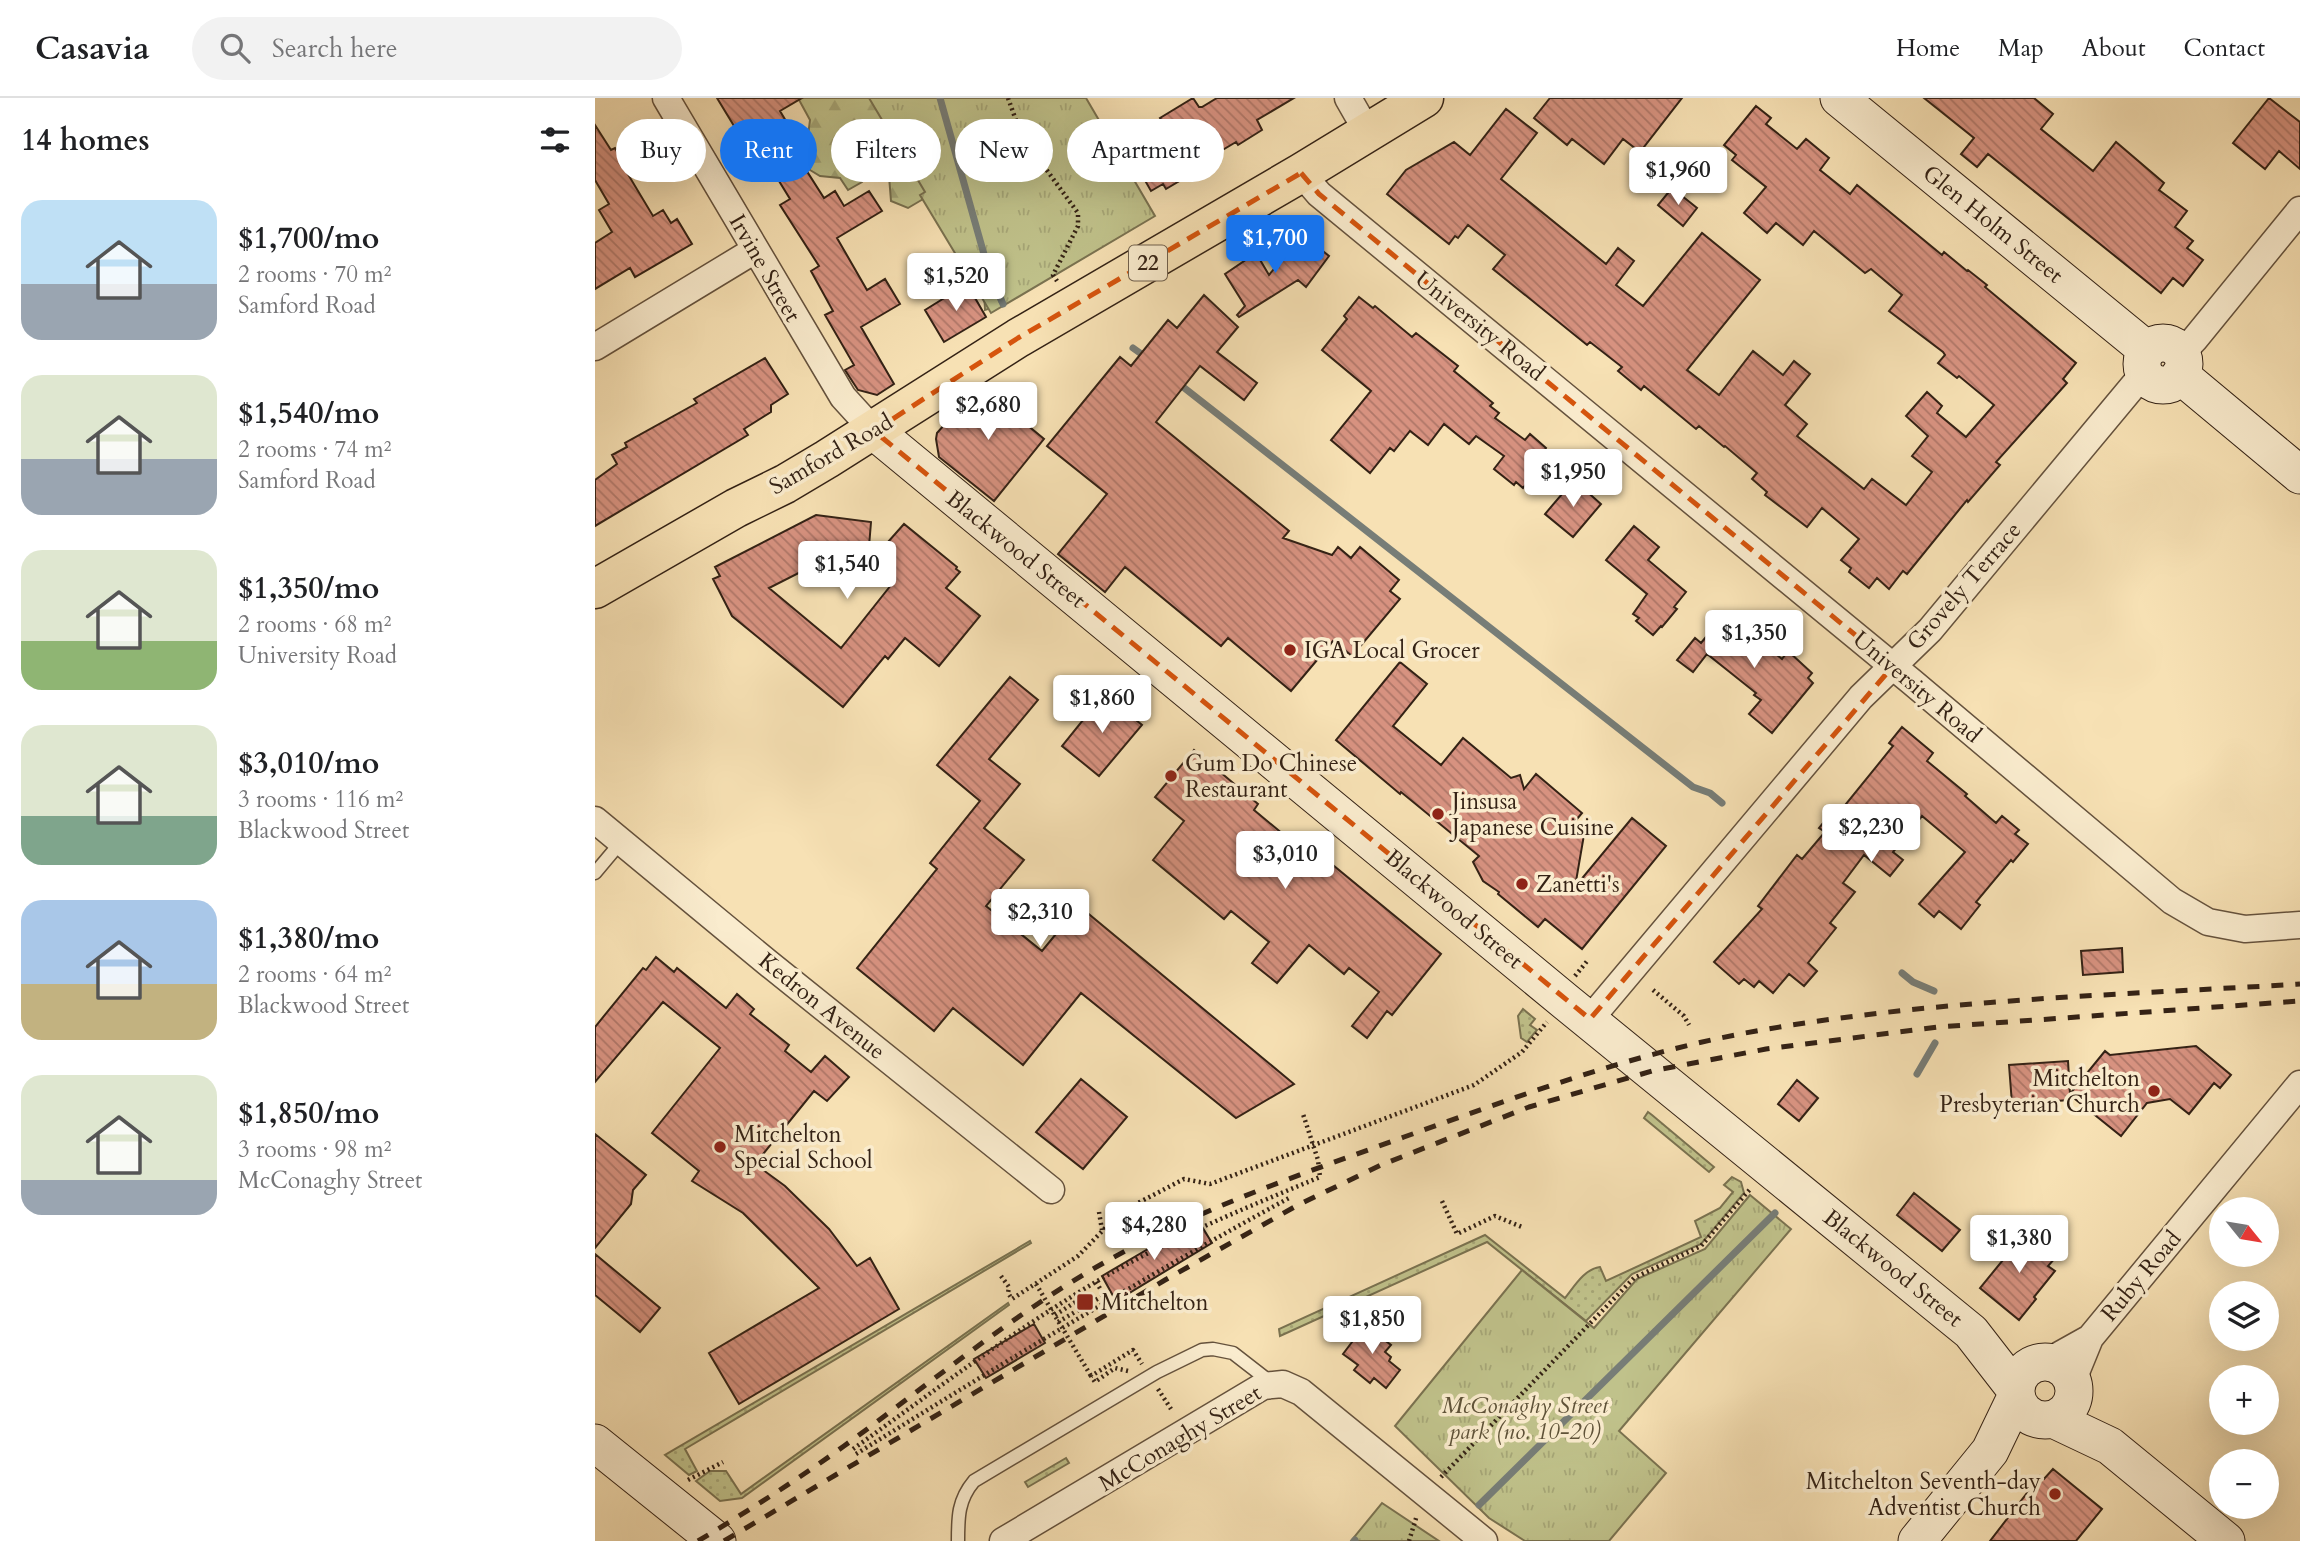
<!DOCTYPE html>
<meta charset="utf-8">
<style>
body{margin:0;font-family:Cardo,serif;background:#f2f2f2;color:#202124;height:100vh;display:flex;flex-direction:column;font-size:26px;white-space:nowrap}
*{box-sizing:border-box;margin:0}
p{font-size:23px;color:#757577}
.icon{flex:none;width:38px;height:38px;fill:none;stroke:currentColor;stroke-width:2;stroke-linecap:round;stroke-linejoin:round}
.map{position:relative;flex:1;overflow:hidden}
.details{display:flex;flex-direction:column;background:#fff;width:595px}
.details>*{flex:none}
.banner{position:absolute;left:21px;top:21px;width:665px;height:63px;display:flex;gap:14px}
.needle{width:46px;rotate:120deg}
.buttons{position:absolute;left:1614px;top:1099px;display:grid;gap:14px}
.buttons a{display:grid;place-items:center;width:70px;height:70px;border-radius:50%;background:#fff;box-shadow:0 7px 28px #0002;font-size:35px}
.price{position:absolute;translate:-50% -60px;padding:0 16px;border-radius:7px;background:#fff;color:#222;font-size:23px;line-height:46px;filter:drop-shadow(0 2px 4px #0008)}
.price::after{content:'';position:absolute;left:50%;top:42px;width:21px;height:16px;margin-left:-10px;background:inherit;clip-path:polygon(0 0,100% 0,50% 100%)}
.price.selected{background:#1a73e8;color:#fff}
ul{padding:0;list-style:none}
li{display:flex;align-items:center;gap:21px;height:175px;padding:0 21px}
li span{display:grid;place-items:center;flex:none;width:196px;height:140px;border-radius:21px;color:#555}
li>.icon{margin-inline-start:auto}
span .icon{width:84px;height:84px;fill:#fffc;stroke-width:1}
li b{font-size:30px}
h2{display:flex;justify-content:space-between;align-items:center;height:84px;padding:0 21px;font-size:30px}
.chip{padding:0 24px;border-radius:32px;background:#fff;box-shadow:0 7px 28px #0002;font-size:24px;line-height:63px}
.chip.selected{background:#1a73e8;color:#fff}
header{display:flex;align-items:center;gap:42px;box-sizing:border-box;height:98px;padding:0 35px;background:#fff;border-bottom:2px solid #e0e0e0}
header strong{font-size:33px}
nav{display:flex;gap:38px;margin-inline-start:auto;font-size:24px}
.search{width:490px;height:63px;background:#f2f2f2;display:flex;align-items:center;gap:18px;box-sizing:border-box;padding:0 24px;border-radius:38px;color:#757577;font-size:26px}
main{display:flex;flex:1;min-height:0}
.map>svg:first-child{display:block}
.grass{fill:url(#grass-dots);stroke:#7a7250;stroke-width:2}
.forest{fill:url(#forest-firs);stroke:#7a7250;stroke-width:2}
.park{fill:url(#park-tufts);stroke:#7a7250;stroke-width:2}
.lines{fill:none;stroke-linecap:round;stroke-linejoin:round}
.stream{stroke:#777d77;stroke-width:7}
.building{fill:url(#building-back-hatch);stroke:#342215;stroke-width:2}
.lane-casing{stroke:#65523d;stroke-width:15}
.street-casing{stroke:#65523d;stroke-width:29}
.secondary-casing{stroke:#342215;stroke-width:39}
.primary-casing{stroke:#342215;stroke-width:41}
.path{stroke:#342215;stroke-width:4.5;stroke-dasharray:2 3.5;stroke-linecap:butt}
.lane{stroke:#faecce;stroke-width:12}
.street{stroke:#faecce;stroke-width:26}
.secondary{stroke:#faecce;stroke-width:37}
.primary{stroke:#f7e1b4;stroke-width:38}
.rail{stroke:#342215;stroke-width:5;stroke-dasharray:12 12;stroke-linecap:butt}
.path-bridge{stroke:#342215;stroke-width:4.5;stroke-dasharray:2 3.5;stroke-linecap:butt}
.marked{fill:none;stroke:#d6540d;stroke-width:5;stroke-dasharray:14 9;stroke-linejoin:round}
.poi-dot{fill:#8f2418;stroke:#faecce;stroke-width:2.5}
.labels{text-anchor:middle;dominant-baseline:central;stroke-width:7;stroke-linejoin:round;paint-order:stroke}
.shield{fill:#faecce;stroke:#6f5f4c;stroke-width:2}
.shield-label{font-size:21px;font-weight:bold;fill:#342215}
.street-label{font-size:23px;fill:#342215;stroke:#faecce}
.poi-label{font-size:23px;fill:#342215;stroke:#faecce;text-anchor:start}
.park-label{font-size:23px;font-style:italic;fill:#5e5238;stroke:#faecce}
</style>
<header>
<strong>Casavia</strong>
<div class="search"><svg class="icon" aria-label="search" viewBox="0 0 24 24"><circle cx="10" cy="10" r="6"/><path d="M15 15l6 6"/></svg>Search here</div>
<nav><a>Home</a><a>Map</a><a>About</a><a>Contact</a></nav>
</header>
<main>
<section class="details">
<h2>14 homes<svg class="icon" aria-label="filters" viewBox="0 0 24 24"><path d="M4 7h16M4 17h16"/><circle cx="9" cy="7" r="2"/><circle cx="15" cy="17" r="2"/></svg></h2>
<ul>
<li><span style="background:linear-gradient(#bfe0f5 60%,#9aa5b1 0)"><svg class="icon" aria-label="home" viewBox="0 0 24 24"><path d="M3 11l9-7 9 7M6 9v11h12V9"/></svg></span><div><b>$1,700/mo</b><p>2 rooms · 70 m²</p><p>Samford Road</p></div></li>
<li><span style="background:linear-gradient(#dfe7d0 60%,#9aa5b1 0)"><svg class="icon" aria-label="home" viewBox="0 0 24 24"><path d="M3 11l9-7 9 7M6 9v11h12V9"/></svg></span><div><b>$1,540/mo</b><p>2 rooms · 74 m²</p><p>Samford Road</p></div></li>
<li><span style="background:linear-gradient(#dfe7d0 65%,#8fb573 0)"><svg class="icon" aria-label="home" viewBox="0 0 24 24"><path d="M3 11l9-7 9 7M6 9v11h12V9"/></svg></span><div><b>$1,350/mo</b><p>2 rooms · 68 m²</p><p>University Road</p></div></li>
<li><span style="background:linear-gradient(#dfe7d0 65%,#7fa58c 0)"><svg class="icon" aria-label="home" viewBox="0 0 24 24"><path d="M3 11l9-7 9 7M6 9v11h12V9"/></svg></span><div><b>$3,010/mo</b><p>3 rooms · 116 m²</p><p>Blackwood Street</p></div></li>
<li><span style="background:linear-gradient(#a9c7e8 60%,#c2b280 0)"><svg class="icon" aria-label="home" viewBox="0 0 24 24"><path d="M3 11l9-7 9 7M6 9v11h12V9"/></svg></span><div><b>$1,380/mo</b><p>2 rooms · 64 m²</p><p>Blackwood Street</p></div></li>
<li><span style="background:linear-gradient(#dfe7d0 75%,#9aa5b1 0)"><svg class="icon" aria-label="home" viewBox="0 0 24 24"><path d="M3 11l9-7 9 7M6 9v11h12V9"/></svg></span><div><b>$1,850/mo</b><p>3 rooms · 98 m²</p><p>McConaghy Street</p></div></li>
</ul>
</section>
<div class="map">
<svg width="1705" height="1443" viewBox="0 0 1705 1443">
<defs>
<pattern id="grass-dots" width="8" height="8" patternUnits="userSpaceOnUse" patternTransform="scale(1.75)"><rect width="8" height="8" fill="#c0c28b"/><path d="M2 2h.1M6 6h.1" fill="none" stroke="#a6a677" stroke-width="1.8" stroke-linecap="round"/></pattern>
<pattern id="forest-firs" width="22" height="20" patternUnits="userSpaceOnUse" patternTransform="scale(1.75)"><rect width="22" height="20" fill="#c0c28b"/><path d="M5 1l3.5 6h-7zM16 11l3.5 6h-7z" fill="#a6a677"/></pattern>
<pattern id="park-tufts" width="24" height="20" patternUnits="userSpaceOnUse" patternTransform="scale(1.75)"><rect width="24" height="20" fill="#c0c28b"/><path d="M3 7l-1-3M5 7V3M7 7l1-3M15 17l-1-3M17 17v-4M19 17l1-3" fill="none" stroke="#a6a677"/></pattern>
<pattern id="building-back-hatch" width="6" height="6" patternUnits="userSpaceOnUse" patternTransform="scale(1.75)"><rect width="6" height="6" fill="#d79280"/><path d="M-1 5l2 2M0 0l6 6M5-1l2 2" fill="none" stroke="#af7768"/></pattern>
</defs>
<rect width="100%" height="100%" fill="#f7e1b4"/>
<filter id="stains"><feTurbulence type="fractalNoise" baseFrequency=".00286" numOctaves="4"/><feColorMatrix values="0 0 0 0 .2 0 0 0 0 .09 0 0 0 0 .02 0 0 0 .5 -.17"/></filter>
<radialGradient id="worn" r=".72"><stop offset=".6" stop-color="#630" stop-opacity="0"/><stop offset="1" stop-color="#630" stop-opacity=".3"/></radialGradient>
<!-- grass -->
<path class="grass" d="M928 911 940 921 935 927 942 932 932 944 926 940 923 918Z
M1053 1014 1057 1017 1119 1069 1114 1074 1049 1020Z
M1137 1079 1146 1084 1149 1095 1106 1146 1037 1176 991 1223 892 1144 685 1238 684 1231 890 1137 970 1200C979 1189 989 1171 1005 1169L1011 1183 1106 1139 1100 1123 1125 1110 1138 1094 1129 1087Z
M435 1143 436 1145 90 1351 102 1373 94 1377 70 1357Z
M413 1205 414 1207 147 1400 125 1403 101 1383 115 1373H131L146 1396Z
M471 1360 474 1365 433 1389 430 1384Z"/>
<!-- forest -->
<path class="forest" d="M203 0H409L403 208 390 212 389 190 335 97 313 110 296 103 294 78 276 72 267 84 253 92 245 80 225 78 215 72 212 46 215 22Z"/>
<!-- park -->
<path class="park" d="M274 0H491L560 118 396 215 325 97 330 94Z
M1155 1097 1196 1131 1024 1333 1071 1375 1014 1443H930L894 1420 800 1328 927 1172 999 1230 1042 1181 1110 1151Z
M787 1405 844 1443H756Z"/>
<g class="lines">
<!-- stream -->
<path class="stream" d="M345 0 394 174 408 206
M538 250 552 260
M583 285 1098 689 1115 695 1127 705
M1307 875 1318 884 1339 893
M1322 976 1340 945
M884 1407 1180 1115
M759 1443 760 1442"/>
</g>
<!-- building -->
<path class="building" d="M122 0H207L185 13 215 63 208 67 229 100 240 93 249 108 274 93 287 113 242 140 272 192 290 181 305 206 266 229 299 286 282 297 263 292 250 272 259 267 230 217 238 213 216 173 224 168 185 107 195 101 176 70 173 71 170 65 164 69Z
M598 0 604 9H607L622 0H699L662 22 667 32 643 47 641 44 589 75 591 79 571 91 568 86 556 93 539 63 542 61 538 53 547 47 542 38 567 23 565 20Z
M955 0H1087L1045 54 1028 41 1009 66 977 41 972 47 939 20Z
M1329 0H1439L1458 16 1446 31 1498 73 1521 44 1569 85 1564 92 1592 113 1580 129 1598 143 1592 150 1608 162 1588 188 1578 180 1566 195 1393 56 1382 69 1366 56 1379 40Z
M1674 0 1705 24V71L1684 53 1670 71 1638 45Z
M1161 8 1176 20 1171 26 1202 51 1211 41 1234 60 1225 72 1255 96 1262 87 1347 157 1349 154 1372 173 1373 172 1392 187 1390 189 1481 265 1468 281 1472 285 1401 364 1405 367 1373 404 1372 402 1312 476 1308 473 1294 491 1282 480 1274 490 1254 474 1256 470 1246 462 1264 441 1227 410 1212 429 1170 397 1172 394 1157 381 1162 375 1130 348 1129 349 1104 328 1101 331 1049 288 1046 292 1023 273 1027 269 995 244 992 247 898 171 910 157 873 127 863 140 860 138 854 146 792 96 811 72 859 44 875 57 911 11 942 35 906 81 1011 166 1023 150 1039 163 1021 187 1048 208 1107 135 1165 182 1092 272 1124 297 1158 253 1188 277 1199 263 1215 276 1190 307 1212 326 1202 338 1269 391 1277 381 1311 407 1337 374 1317 358 1333 338 1311 318 1332 294 1347 308 1342 315 1371 339 1399 307 1364 278 1362 280 1343 265 1350 257 1348 254 1294 213 1307 197 1276 171 1270 175 1219 133 1208 147 1181 125 1172 135 1149 115 1171 89 1137 62 1141 57 1129 47Z
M0 27 16 52 20 50 24 57 26 56 35 71 31 73 58 118 68 112 76 125 82 121 97 146 40 179 35 170 0 191V145L17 134 4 112 14 106 0 82Z
M1077 90 1102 110 1088 128 1063 107Z
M714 142 734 158 711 189 703 182 644 219 642 217 650 208 630 176 661 155 674 177 700 145 708 151Z
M372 186 391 219 349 244 330 212Z
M609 197 643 229 622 254 662 285 649 302 605 268 561 324 694 433 688 440 737 457 743 449 756 460 765 449 804 482 795 493 805 501 757 558 738 543 696 593 633 540 626 548 530 469 510 494 463 456 512 396 452 348 525 259 536 268 573 222 582 230Z
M764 199 778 210 780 208 817 239 821 235 863 268 859 273 898 305 895 308 904 315 900 320 930 342 935 336 951 350 948 355 953 359 928 390 921 384 919 387 899 371 909 358 881 338 874 346 849 326 833 347 815 333 799 353 795 350 775 375 736 342 776 293 727 252 752 221 749 218Z
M170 260 193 296 176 307V314L149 331 153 337 0 428V382L22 366 17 357 32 349 30 345 102 305 99 301Z
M399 287 431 312 425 321 449 341 399 403 344 359 341 341 342 335 357 318Z
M979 382 1006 406 978 439 950 416Z
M221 417 276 424 273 461 239 457 174 490 246 550 300 482 276 463 309 426 362 469 361 471 365 474 351 490 385 518 344 568 310 540 293 561 290 558 248 609 137 518 118 481 125 478 120 469Z
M1039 428 1064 449 1053 462 1091 494 1079 509 1082 511 1067 529 1066 528 1058 537 1041 523 1044 520 1038 516 1052 496 1011 462Z
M1135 518 1187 561 1193 553 1217 575 1213 580 1218 585 1177 635 1154 616 1166 602 1159 597 1161 595 1112 556 1098 574 1082 562 1100 540 1106 545 1125 522 1129 526Z
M805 564 832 586 798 628 846 667 868 640 916 680 925 677 929 691 941 676 987 715 976 728 990 731 980 789 1037 720 1071 748 987 851 950 821 943 829 903 796 904 794 888 783 878 764 884 758 806 694 805 696 741 642Z
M415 579 443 602 394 661 425 686 389 730 429 762 391 808 447 853 484 808 699 986 641 1020 486 895 428 967 358 910 339 933 262 870 342 771 335 765 385 703 342 667Z
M509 596 547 627 504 678 467 648Z
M1307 629 1338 655 1332 663 1372 696 1370 698 1401 725 1407 718 1424 732 1420 736 1433 746 1418 764 1416 762 1381 804 1385 807 1366 831 1344 813 1339 819 1324 806 1370 754 1327 718 1298 754 1308 762 1295 778 1269 757 1248 785 1260 794 1235 825 1241 830 1213 865 1222 873 1209 888 1194 876 1178 895 1164 883 1159 889 1149 881 1144 886 1119 864 1167 811 1163 808 1202 757 1207 761 1230 734 1224 730 1237 714 1240 716 1245 709 1247 711 1298 648 1294 645Z
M599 652 663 706 659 712 706 751 711 745 846 856 797 917 792 913 772 940 757 928 784 894 754 870 749 876 714 847 682 885 657 865 674 844 636 813 629 821 558 762 589 723 560 699Z
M1527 850 1528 874 1488 877 1486 853Z
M61 859 79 874 82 870 131 910 142 896 159 911 155 916 194 947 190 953 216 974 230 958 254 979 232 1003 219 993 160 1066 190 1088 234 1131 262 1168 275 1160 304 1211 144 1306 114 1255 224 1190 148 1115 97 1083 104 1073 57 1035 125 950 68 904 0 984V929L48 870 51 872Z
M1601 948 1636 977 1625 990 1619 985 1594 1016 1575 1001 1552 1005 1526 1038 1475 997V1002L1417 1006 1414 967 1473 963 1475 996 1510 953 1515 957Z
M486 981 532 1019 488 1071 441 1034Z
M1202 982 1223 1000 1204 1023 1183 1006Z
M0 1036 51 1077 38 1092 36 1106 0 1150Z
M1319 1095 1365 1132 1347 1153 1302 1117Z
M606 1127 617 1145 521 1203 507 1178 570 1141 573 1146Z
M1432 1136 1460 1160 1453 1168 1460 1173 1439 1199 1441 1201 1424 1222 1385 1190 1408 1162 1402 1156 1418 1137 1426 1144Z
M0 1156 65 1210 45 1234 0 1197Z
M773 1223 790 1236 787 1240 796 1247 790 1254 796 1259 794 1263 805 1272 791 1290 779 1280 775 1285 759 1272 763 1267 748 1256Z
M439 1226 450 1245 391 1280 379 1261Z
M1458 1371 1507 1411 1481 1443H1395L1445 1378 1449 1381Z"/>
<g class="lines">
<!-- lane casing -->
<g class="lane-casing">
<path id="lane" d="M0 775 26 744
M363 1443C363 1419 363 1402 379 1383L562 1274 607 1252 618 1251 638 1255 678 1286"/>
</g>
<!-- street casing -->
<g class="street-casing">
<path id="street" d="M71 0 248 299 279 333
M753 0 773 35
M706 75 724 96 1317 584 1577 803 1613 824 1650 831 1705 827
M0 249 160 152
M1586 256 1599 242 1705 112
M0 722 173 865 456 1092
M995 921 1266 599 1335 532 1549 275
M1452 1264 1495 1240
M1477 1284 1495 1240 1705 986
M408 1443 668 1288 688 1286 706 1294 889 1443"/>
</g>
<!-- secondary casing -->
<g class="secondary-casing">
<path id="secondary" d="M1244 0 1552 252
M1547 266a21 21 0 1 1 42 0a21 21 0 1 1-42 0Z
M1585 277 1705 377
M279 333 971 904 1376 1234 1421 1292
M1421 1293a29 29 0 1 1 58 0a29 29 0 1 1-58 0Z
M1458 1321 1515 1348 1631 1443
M0 1345 122 1443
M1322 1443 1395 1353 1421 1299"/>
</g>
<!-- primary casing -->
<g class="primary-casing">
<path id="primary" d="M0 491 141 410 190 386 232 361 423 240 706 75 829 0"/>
</g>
<!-- path -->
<path class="path" d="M413 0 423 28 432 45 483 115V128L458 177 462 183
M980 878 993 862
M1058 892 1089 918 1094 927
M847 1103 862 1136 900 1118 927 1129
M504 1114 507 1132
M406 1178 414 1189 413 1195 417 1201 483 1158 518 1122 539 1107 589 1081 615 1086 879 987 927 954 952 924
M501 1184 514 1205
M460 1217 487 1200
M463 1224 509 1197
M533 1273 520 1270 500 1284 496 1278 538 1252 547 1266
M563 1291 576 1311
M258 1351C338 1294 415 1235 499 1185 571 1142 648 1111 725 1079L723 1062 708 1016
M261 1356C403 1268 547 1180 694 1100
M846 1379 1039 1180 1106 1148 1156 1090
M93 1382 128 1364
M814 1443 822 1417"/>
<!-- lane -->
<use href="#lane" class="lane"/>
<!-- street -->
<use href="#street" class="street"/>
<!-- secondary -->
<use href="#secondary" class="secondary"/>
<!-- primary -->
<use href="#primary" class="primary"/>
<!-- rail -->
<path class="rail" d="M103 1443C153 1413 202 1382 249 1348 336 1285 419 1215 512 1163 608 1109 707 1076 809 1039 927 997 1044 953 1167 932 1345 901 1526 897 1705 886
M129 1443 570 1182 703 1107 786 1067 934 1009 1057 973 1171 951 1343 929 1705 903"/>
<!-- path-bridge -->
<path class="path-bridge" d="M441 1186 496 1278"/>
</g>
<!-- marked area -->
<path class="marked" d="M706 75 724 96 1298 568 995 921 279 333 423 240Z"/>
<!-- markers -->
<g class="poi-dot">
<circle cx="695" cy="552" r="7"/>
<circle cx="576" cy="678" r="7"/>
<circle cx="843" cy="716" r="7"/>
<circle cx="927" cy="786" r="7"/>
<circle cx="1559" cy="993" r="7"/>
<circle cx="125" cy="1049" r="7"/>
<rect x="481" y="1195" width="18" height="18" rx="3.5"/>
<circle cx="1460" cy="1396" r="7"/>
</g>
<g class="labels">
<!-- shield labels -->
<rect class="shield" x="534" y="147.5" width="38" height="35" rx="5"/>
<g class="shield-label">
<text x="553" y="165">22</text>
</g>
<!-- street labels -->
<g class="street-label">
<text transform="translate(1398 126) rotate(39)">Glen Holm Street</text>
<text transform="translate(170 170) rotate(60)">Irvine Street</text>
<text transform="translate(885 228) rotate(39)">University Road</text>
<text transform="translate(236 356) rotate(-30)">Samford Road</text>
<text transform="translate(421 451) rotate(39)">Blackwood Street</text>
<text transform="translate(1369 488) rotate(-49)">Grovely Terrace</text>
<text transform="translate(1322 589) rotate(40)">University Road</text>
<text transform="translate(859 811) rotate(40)">Blackwood Street</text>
<text transform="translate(227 908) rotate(39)">Kedron Avenue</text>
<text transform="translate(1298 1170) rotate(39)">Blackwood Street</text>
<text transform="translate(1546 1178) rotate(-50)">Ruby Road</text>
<text transform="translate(585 1340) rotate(-31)">McConaghy Street</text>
</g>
<!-- poi labels -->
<g class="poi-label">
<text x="709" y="552">IGA Local Grocer</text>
<text x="590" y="665">Gum Do Chinese<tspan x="590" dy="26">Restaurant</tspan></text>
<text x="857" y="703">Jinsusa<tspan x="857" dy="26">Japanese Cuisine</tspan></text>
<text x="941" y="786">Zanetti's</text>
<text x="1545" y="980" text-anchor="end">Mitchelton<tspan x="1545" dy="26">Presbyterian Church</tspan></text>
<text x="139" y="1036">Mitchelton<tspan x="139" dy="26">Special School</tspan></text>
<text x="506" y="1204">Mitchelton</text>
<text x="1446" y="1383" text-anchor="end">Mitchelton Seventh-day<tspan x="1446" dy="26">Adventist Church</tspan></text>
</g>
<!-- park labels -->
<g class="park-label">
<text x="930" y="1307">McConaghy Street<tspan x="930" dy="26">park (no. 10-20)</tspan></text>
</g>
</g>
<rect width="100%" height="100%" filter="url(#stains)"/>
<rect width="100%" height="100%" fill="url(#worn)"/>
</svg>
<div class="buttons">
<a><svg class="needle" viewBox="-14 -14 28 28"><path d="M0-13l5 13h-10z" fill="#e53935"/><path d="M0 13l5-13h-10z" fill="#757577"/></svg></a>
<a><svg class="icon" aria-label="layers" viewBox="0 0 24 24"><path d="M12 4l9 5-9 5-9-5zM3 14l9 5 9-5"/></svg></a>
<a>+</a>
<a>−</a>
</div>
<b class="price" style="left:1083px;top:109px">$1,960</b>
<b class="price selected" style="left:680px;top:177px">$1,700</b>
<b class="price" style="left:361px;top:215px">$1,520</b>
<b class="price" style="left:393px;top:344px">$2,680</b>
<b class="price" style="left:978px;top:411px">$1,950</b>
<b class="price" style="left:252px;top:503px">$1,540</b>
<b class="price" style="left:1159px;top:572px">$1,350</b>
<b class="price" style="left:507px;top:637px">$1,860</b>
<b class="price" style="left:1276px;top:766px">$2,230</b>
<b class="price" style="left:690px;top:793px">$3,010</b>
<b class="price" style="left:445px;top:851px">$2,310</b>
<b class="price" style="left:559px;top:1164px">$4,280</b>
<b class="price" style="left:1424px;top:1177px">$1,380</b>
<b class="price" style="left:777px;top:1258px">$1,850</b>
<div class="banner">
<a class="chip">Buy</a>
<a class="chip selected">Rent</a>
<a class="chip">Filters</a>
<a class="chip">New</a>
<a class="chip">Apartment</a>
</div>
</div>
</main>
